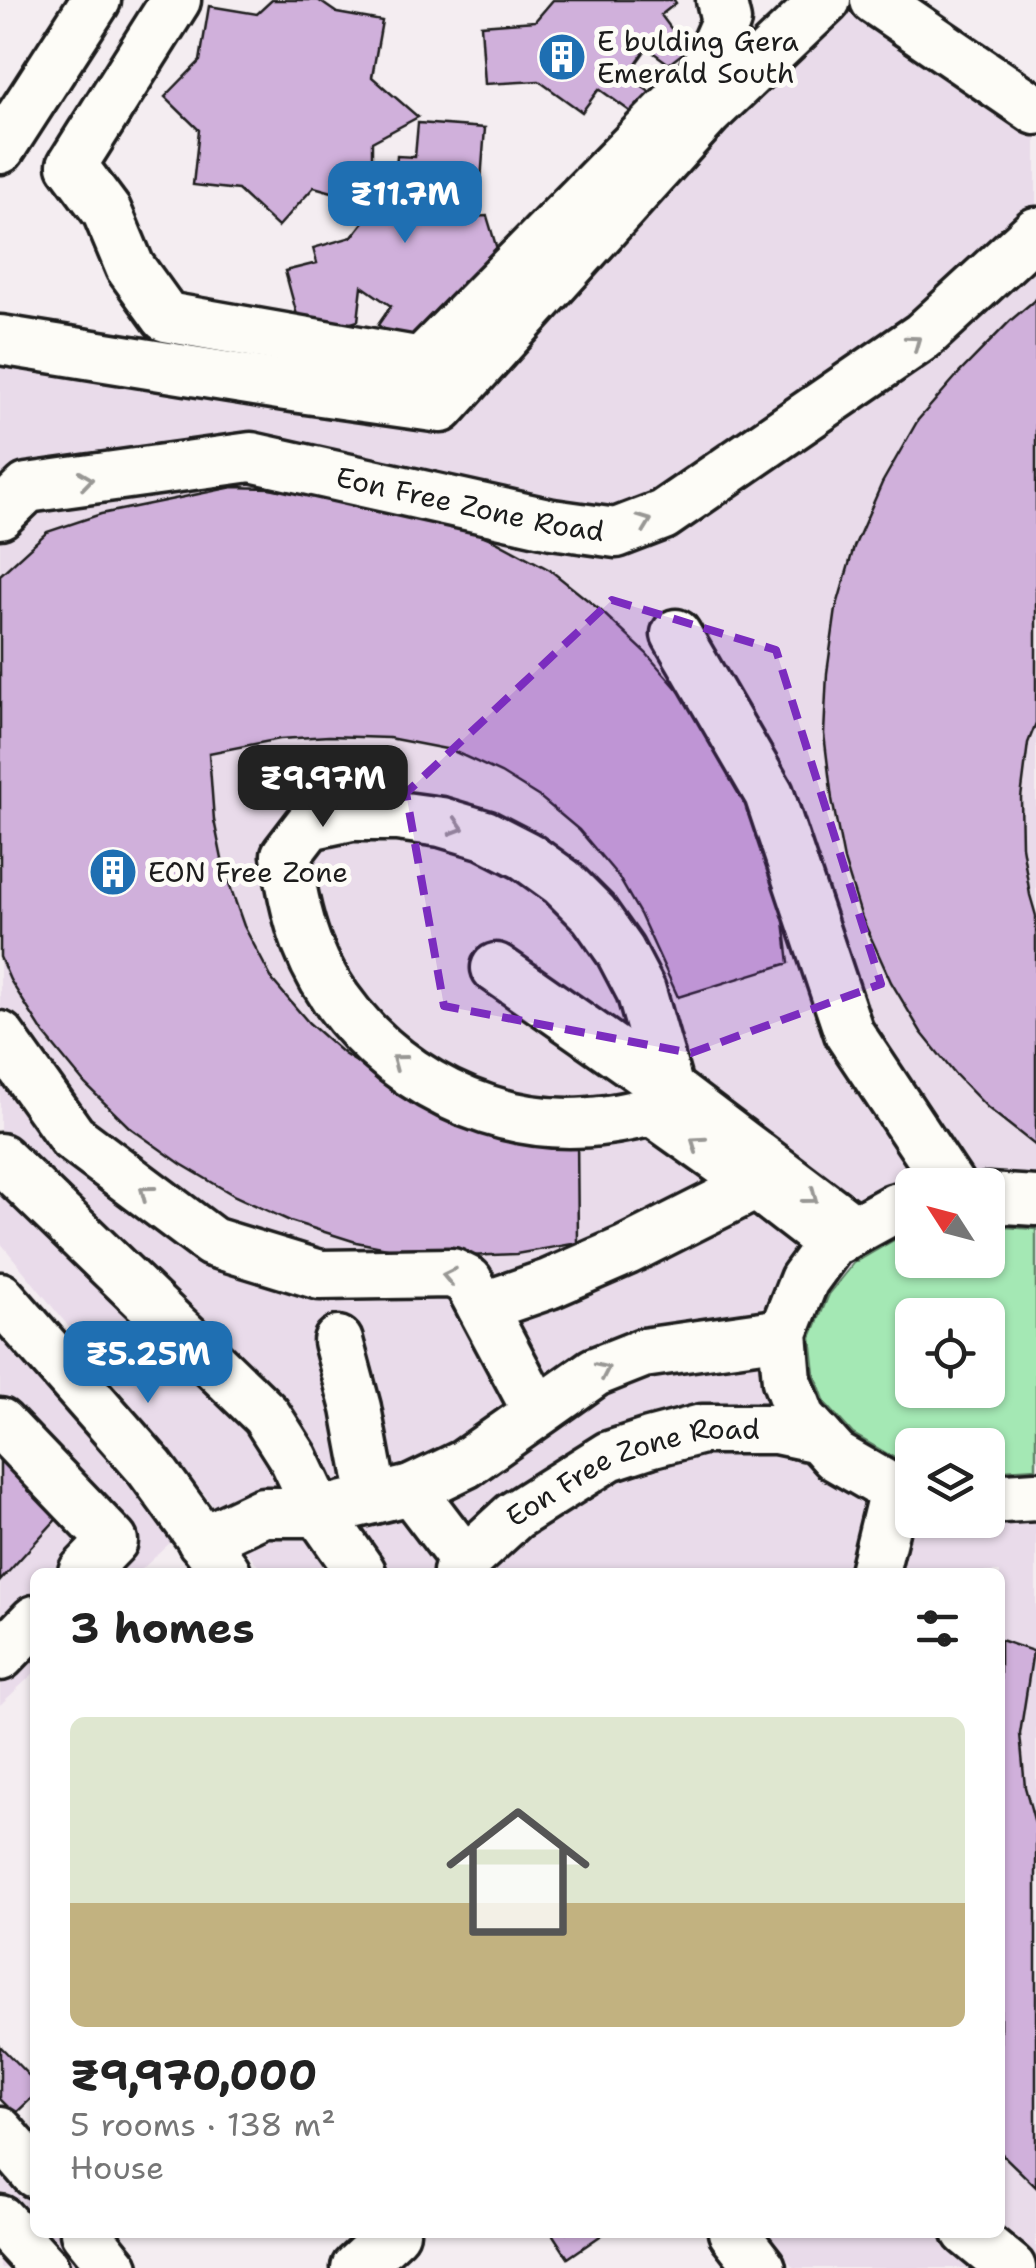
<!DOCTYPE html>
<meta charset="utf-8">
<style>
body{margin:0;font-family:"Shantell Sans",sans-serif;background:#f2f2f2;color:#222;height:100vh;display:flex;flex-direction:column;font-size:38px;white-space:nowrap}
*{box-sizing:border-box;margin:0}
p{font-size:32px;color:#767676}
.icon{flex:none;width:55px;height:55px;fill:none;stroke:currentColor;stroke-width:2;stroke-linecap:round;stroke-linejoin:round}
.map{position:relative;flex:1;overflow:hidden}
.sheet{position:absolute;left:30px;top:1568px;width:975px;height:670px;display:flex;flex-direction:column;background:#fff;border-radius:15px;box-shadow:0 2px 8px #0004}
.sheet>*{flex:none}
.needle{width:65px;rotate:306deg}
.controls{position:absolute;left:895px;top:1168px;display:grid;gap:20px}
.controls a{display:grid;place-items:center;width:110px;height:110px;border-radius:15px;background:#fff;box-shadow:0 2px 8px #0004;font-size:50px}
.price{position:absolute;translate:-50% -85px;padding:0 22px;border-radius:20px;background:#1f6fb2;color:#fff;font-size:32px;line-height:65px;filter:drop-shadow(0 2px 5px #0008)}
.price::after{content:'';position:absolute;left:50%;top:60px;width:30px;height:22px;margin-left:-15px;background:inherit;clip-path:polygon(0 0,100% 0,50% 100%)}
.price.current{background:#222;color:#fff}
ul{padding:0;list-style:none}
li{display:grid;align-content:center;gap:20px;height:530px;padding:0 40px}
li+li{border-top:2px solid #e0e0e0}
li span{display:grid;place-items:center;height:310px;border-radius:15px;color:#555}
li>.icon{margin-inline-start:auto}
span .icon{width:180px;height:180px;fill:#fffc;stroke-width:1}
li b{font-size:42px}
h2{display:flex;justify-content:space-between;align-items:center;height:120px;padding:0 40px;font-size:42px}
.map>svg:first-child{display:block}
.built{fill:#e9dbea;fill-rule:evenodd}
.green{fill:#a4e8b4;stroke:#608268;stroke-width:2.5;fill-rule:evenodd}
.building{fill:#d0b0db;stroke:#1c1c1c;stroke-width:2.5}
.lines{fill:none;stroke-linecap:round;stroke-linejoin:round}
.minor-casing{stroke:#1c1c1c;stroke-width:55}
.minor{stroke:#fdfcf7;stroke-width:48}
.oneway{stroke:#989794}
.marked{fill:#7b2cbf;fill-opacity:0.2;stroke:#7b2cbf;stroke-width:8;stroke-dasharray:20 12;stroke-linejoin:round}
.labels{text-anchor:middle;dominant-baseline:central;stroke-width:10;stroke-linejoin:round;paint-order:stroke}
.poi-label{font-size:28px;fill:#1c1c1c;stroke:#fdfcf7;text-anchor:start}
.street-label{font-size:28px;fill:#1c1c1c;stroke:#fdfcf7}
</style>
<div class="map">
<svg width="1036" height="2268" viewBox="0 0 1036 2268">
<rect width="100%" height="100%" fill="#f4edf1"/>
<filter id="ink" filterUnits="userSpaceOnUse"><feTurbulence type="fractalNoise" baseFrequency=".01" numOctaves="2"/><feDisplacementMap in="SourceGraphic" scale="20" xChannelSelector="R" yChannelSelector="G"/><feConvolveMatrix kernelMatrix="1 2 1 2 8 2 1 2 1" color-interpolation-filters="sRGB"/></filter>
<g filter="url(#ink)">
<!-- built -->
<path class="built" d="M790 0H836L1036 91V2268H794L766 2233 1000 2232V1572H263L204 1494 0 1242V319L430 392ZM912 1185H988V1260H912ZM912 1315H988V1390H912ZM912 1445H988V1520H912Z
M0 1303 174 1539 139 1572H35V1672L0 1705Z
M0 2159 35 2192V2232L78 2233 116 2268H0Z"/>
<!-- green -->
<path class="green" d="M988 1226 1036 1229V1468L988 1471V1445H912V1464L903 1463 853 1434 825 1403 815 1375 811 1337 829 1294 854 1263 904 1234 912 1233V1260H988ZM912 1315H988V1390H912Z"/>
<!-- building -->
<path class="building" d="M272 0H318L337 13 382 21 372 77 418 117 372 142V203L314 187 278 227 238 190 193 185 199 130 165 97 200 61 209 6 257 14Z
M553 0H674L676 3 661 15 687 50 669 64 647 48 627 76 654 95 638 117 599 89 582 112 539 81 485 84 481 25 535 21Z
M418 123 485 128 481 181 438 203 452 218 487 216 503 269 463 282 415 351 378 325 391 306 362 286 358 321 303 337 285 271 317 263 313 248 352 237 376 206 399 223 412 214 414 193 394 192 397 156 415 157Z
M1036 299V723L1028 743 1021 798 1022 846 1030 895 1036 916V1146L988 1108 954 1073 921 1032 891 982 862 918 844 860 832 799 824 734 827 673 836 609 854 547 882 483 918 420 960 372 1010 321Z
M233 487 305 489 436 516 496 541 550 570 600 610 646 653 685 698 724 757 752 808 782 904 789 963 678 997 640 914 618 876 579 830 541 798 501 773 451 750 389 738 329 736 280 739 209 753 214 820 224 869 244 926 273 981 309 1023 344 1054 386 1081 577 1135 578 1243 516 1254 467 1256 413 1253 356 1242 290 1221 235 1196 181 1164 129 1127 85 1084 44 1034 10 980 0 957V575L47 532 101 514Z
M0 1450 61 1514 0 1581Z
M1000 1640 1033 1651 1020 1734 1025 1787 1036 1827V2187L1000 2152Z
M0 2046 35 2082V2095L15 2114 0 2099Z
M551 2232H606L568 2258Z"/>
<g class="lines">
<!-- minor casing -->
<g class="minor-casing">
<g id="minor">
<path d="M176 0 72 165 107 212 130 267 166 317 421 362 702 76 726 21 721 0"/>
<path d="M875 0 1036 110"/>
<path d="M0 149 96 0"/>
<path d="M0 340 286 386 441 408 708 112 826 0"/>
<path id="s1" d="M0 514 27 488 251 457 552 524 616 533 663 515 923 336 1036 232"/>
<path d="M676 634 769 794 849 1033 950 1185"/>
<path d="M496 968 669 1089"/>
<path d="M0 1036 72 1137 212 1242 320 1275 452 1273 468 1281 537 1411"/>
<path d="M0 1158 266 1415 294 1459 319 1512 361 1572"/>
<path d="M988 1198 1036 1201"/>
<path d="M912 1205 895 1208 831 1243 804 1280 783 1333 787 1381 801 1418 835 1456 894 1490 912 1493"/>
<path d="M831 1243 756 1185 652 1111C624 1118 598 1123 569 1123 458 1123 347 1048 307 944 296 915 291 885 286 855L309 825 351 816H397L441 822 485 835 526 856 562 882 594 914 620 951 641 991 669 1089 855 1230"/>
<path d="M0 1297 150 1468 226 1572"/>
<path d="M482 1307 549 1284 627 1250 756 1185"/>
<path d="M338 1341 356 1408 373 1499"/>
<path d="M0 1423 113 1541 83 1572"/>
<path d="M411 1490 465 1561"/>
<path d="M988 1499 1036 1496"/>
<path d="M202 1541 263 1512H319L411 1490 465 1464 595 1372 643 1353 783 1333"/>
<path id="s2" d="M458 1572 465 1561 514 1516 609 1456 649 1443 702 1429H776L819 1438"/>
<path d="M874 1572 894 1490"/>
<path d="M0 1656 35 1620"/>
<path d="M0 2132 35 2173"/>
<path d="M0 2220 44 2268"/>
<path d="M85 2232 114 2268"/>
<path d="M733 2232 761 2268"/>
<path d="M967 2232 1011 2268"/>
<path d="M356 2268 395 2232"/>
</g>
</g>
<!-- minor -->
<use href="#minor" class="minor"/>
</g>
<!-- one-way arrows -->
<defs><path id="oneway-chevron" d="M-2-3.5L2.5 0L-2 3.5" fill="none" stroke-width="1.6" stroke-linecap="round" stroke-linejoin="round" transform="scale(2.5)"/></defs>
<g class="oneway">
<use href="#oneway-chevron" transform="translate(914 342) rotate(-36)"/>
<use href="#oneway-chevron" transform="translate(86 480) rotate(-8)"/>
<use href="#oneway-chevron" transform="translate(645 522) rotate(-21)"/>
<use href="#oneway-chevron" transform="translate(457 827) rotate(17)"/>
<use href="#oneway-chevron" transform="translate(398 1061) rotate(-143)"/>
<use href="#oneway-chevron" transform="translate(697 1143) rotate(-145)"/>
<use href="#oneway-chevron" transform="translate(146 1192) rotate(-143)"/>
<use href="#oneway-chevron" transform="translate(811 1197) rotate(37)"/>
<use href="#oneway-chevron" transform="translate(449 1276) rotate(-168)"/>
<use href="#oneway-chevron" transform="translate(603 1370) rotate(-25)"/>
</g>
</g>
<!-- marked area -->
<path class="marked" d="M612 600 776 650 881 984 691 1053 444 1006 406 793Z"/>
<!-- icons -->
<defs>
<g id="building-disc" transform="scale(2.5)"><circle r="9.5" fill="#1f6fb2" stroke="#fdfcf7"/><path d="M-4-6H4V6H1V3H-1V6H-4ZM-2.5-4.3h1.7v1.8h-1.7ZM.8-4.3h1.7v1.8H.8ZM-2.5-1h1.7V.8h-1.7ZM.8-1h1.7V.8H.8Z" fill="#fff"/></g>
</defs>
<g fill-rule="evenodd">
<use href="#building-disc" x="562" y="57"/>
<use href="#building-disc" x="113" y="872"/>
</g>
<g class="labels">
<!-- poi labels -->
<g class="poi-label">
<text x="597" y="41">E bulding Gera<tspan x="597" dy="32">Emerald South</tspan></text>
<text x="148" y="872">EON Free Zone</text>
</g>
<!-- street labels -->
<g class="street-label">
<text stroke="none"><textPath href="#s1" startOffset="488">Eon Free Zone Road</textPath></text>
<text stroke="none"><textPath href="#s2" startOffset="210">Eon Free Zone Road</textPath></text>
</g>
</g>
</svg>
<div class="controls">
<a><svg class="needle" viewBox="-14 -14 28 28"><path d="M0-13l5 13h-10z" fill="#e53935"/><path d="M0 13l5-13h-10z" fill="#767676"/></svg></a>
<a><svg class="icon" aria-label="locate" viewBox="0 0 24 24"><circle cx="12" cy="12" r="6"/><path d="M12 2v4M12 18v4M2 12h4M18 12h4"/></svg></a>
<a><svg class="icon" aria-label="layers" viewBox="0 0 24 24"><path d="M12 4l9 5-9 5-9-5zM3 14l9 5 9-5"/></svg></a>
</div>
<b class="price" style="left:405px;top:246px">₹11.7M</b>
<b class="price current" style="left:323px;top:830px">₹9.97M</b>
<b class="price" style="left:148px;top:1406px">₹5.25M</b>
<section class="sheet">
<h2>3 homes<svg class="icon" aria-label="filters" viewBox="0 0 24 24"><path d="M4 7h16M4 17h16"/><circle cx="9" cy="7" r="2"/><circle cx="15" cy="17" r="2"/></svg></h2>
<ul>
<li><span style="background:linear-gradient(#dfe7d0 60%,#c2b280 0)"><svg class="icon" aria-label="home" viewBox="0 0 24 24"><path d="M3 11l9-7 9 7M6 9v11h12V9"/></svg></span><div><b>₹9,970,000</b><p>5 rooms · 138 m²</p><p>House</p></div></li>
</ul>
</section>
</div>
